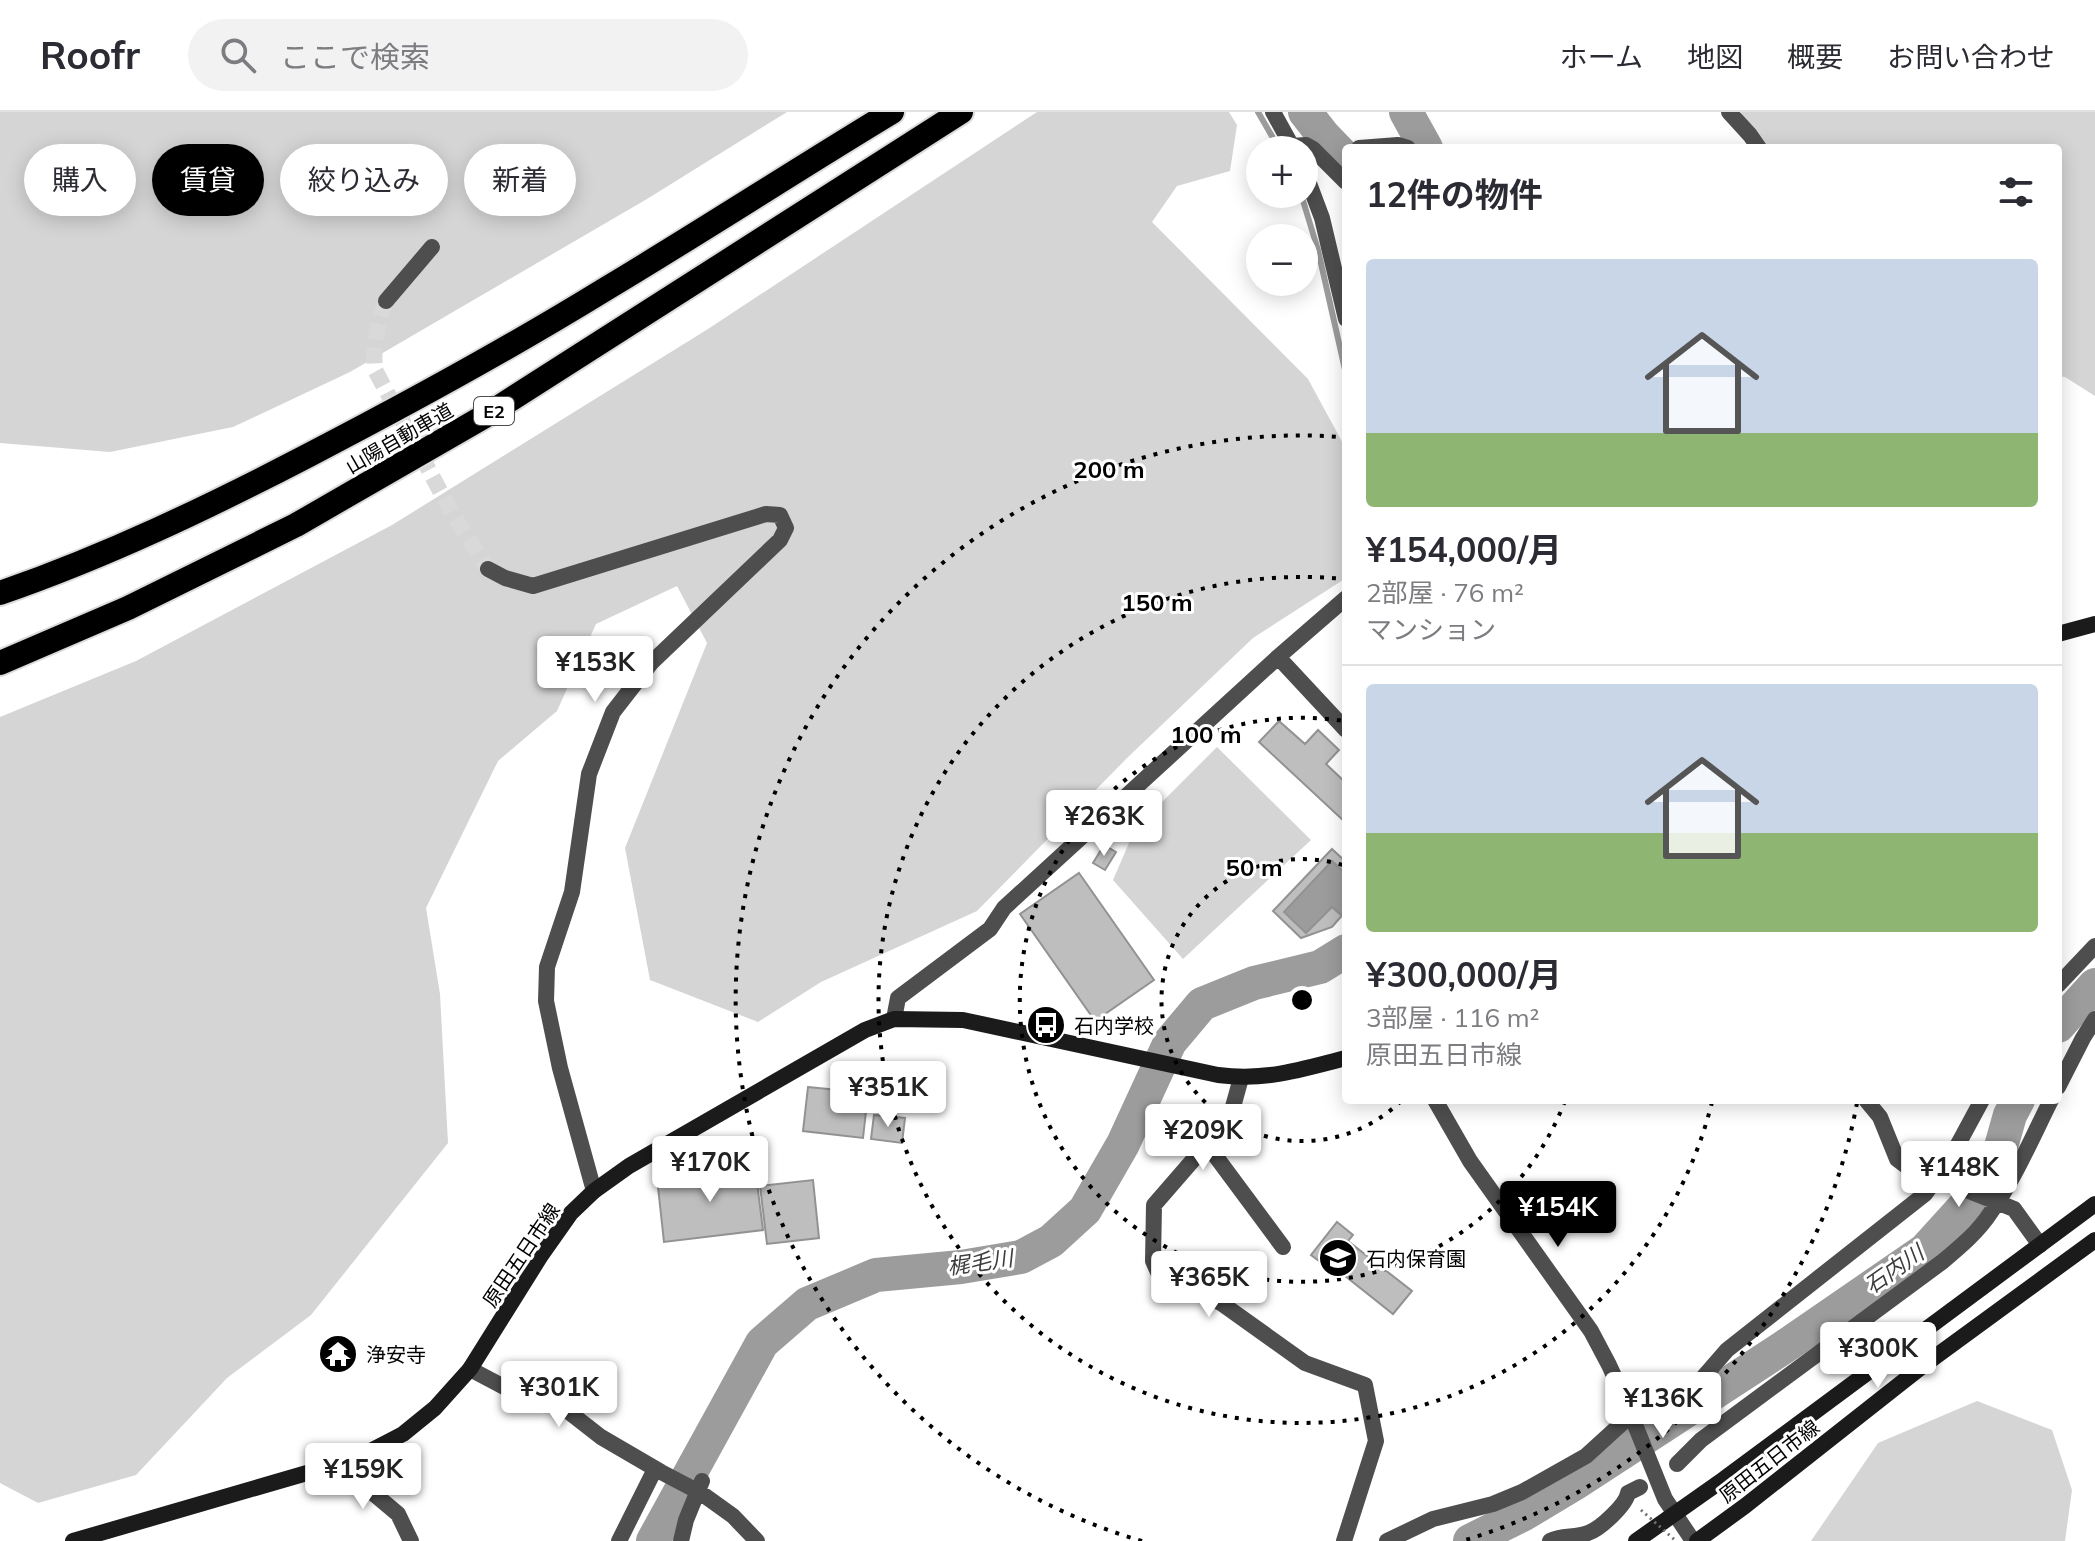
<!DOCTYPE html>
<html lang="ja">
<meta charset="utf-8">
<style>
body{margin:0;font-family:Mulish,"Noto Sans JP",sans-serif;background:#f2f2f3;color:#2b2b33;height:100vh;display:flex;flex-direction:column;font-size:30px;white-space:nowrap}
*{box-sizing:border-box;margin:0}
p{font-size:26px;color:#7c7c81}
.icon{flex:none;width:44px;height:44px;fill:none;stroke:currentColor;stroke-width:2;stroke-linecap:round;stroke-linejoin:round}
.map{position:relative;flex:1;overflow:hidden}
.sheet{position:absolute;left:1342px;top:32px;width:720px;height:960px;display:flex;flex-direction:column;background:#fff;border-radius:8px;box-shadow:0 4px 20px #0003}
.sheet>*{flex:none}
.hud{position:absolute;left:24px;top:32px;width:760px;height:72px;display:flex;gap:16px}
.controls{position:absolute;left:1246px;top:24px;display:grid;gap:16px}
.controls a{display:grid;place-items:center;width:72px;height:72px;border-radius:50%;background:#fff;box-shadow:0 4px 20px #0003;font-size:40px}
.price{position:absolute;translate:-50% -68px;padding:0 18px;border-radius:8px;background:#fff;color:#222;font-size:26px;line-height:52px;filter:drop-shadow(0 2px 4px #0008)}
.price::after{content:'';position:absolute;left:50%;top:48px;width:24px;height:18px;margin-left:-12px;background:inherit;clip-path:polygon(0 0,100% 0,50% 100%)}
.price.on{background:#000;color:#fff}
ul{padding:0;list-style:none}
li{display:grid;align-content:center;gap:16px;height:424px;padding:0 24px}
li+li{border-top:2px solid #e1e1e2}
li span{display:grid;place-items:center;height:248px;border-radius:8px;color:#555}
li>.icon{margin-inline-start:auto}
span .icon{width:144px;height:144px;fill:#fffc;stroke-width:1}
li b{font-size:34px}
h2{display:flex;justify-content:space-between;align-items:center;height:96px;padding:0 24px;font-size:34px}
.chip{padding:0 28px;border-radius:36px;background:#fff;box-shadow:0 4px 20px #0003;font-size:28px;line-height:72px}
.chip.on{background:#000;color:#fff}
header{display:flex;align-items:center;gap:48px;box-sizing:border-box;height:112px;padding:0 40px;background:#fff;border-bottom:2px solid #e1e1e2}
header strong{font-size:38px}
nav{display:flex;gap:44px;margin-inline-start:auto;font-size:28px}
.search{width:560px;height:72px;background:#f2f2f3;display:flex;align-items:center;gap:20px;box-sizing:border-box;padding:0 28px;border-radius:44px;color:#7c7c81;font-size:30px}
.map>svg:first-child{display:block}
.green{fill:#d5d5d5}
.water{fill:#9c9c9c}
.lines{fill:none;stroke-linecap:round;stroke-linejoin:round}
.stream{stroke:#9c9c9c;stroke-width:6}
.river{stroke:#9c9c9c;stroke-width:34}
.building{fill:#bebebe;stroke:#929292;stroke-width:2}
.minor-tunnel{stroke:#d9d9d9;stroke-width:16;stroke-dasharray:16 8;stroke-linecap:butt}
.motorway-casing{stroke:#dbdbdb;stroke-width:28}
.minor{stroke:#4e4e4e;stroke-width:16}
.tertiary{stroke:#4e4e4e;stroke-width:16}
.secondary{stroke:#1b1b1b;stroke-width:16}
.motorway{stroke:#000;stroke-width:24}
.path-bridge{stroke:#707070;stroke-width:3;stroke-dasharray:2 4;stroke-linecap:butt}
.ring{fill:none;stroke:#000;stroke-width:4;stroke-dasharray:4 8}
.labels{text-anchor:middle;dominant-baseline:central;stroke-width:6;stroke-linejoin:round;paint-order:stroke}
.shield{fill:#fff;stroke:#4c4c4c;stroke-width:2}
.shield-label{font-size:18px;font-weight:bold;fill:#000}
.street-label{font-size:20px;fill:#000;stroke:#fff}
.poi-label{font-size:20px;fill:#000;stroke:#fff;text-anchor:start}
.water-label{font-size:22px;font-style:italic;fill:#3d3d3d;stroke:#fff}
.centre{fill:#000;stroke:#fff;stroke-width:4}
.ring-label{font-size:24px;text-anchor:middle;font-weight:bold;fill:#000;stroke:#fff;stroke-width:6;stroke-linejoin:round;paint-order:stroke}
</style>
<header>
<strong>Roofr</strong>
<div class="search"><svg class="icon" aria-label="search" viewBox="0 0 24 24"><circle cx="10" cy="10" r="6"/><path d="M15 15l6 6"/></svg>ここで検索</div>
<nav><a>ホーム</a><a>地図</a><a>概要</a><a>お問い合わせ</a></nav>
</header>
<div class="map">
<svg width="2095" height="1429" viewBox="0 0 2095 1429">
<rect width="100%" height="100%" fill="#fff"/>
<!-- green -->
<path class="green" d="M0 0H787L647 87 350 260 233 315 110 340 0 331Z
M1037 0H1229L1237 13 1230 59 1177 74 1152 110 1308 267 1346 337V466L1253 526 1127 646 977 799 821 870 758 910 650 868 625 736 707 531 677 474 596 512 557 599 498 649 426 796 440 882 448 1031 311 1203 227 1266 136 1363 38 1391 0 1371V605L136 549 392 413 708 217Z
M1741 0H2095V284L2065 265 2058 264V36H1754Z
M1217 635 1311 728 1183 847 1113 768 1135 717Z
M1977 1289 2052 1318 2072 1378 2065 1429H1811L1878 1331Z"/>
<!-- water -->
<path class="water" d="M1332 749 1346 762V797L1341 803 1332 795 1306 821 1284 800Z"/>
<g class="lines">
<!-- stream -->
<path class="stream" d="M1258 0 1280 38
M1301 82 1318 138 1346 262"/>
<!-- river -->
<path class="river" d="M1305 0 1323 23 1346 47
M1406 0 1426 36
M2058 914 2095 873
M653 1429 762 1231 807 1192 876 1163 961 1155 1021 1145 1051 1129 1085 1098 1123 1032 1170 930 1202 892 1254 871 1320 855 1346 839
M1470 1429 1524 1402 1574 1372 1784 1235 1925 1138 1964 1095 1995 1056 2010 1003 2018 988"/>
</g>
<!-- building -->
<path class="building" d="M1279 609 1305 632 1318 618 1339 638 1326 652 1346 671V711L1259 630Z
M1104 733 1116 740 1105 758 1093 751Z
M1332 737 1346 750V762L1332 749 1284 800 1306 821 1332 795 1341 803 1346 797V799L1332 815 1301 826 1273 799Z
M1079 761 1154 868 1095 909 1020 802Z
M808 975 868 981 863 1026 803 1019Z
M874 1003 905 1006 902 1031 871 1027Z
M755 1055 763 1118 664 1130 657 1066Z
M813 1068 819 1126 767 1132 760 1074Z
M1337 1110 1353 1123 1348 1129 1412 1179 1393 1202 1330 1152 1327 1155 1311 1143Z"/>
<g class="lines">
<!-- minor-tunnel -->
<path class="minor-tunnel" d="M386 189C377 213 373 233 375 258L452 401 488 457"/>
<!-- motorway casing -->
<g class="motorway-casing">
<path id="motorway" d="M0 481C107 444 209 395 309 343 409 291 508 237 604 178 701 120 796 58 892 0
M0 551 128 496 296 413 485 304 961 0"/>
</g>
<!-- minor -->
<path class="minor" d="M1729 0 1750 23 1759 36
M1292 34 1306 33 1313 37 1346 70
M1359 36 1398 33 1408 36
M386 189 432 135
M488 457 505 466 533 474 766 402 780 403 786 416 780 428 651 551 613 600 589 662 572 780 547 855 546 889 560 956 594 1079
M1278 545 1346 618
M2058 873 2095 834
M894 907 898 886 990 817 1004 796 1278 545 1346 486
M1241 966 1226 1020 1214 1042 1283 1135
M2058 975 2083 926 2095 907
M1866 988 1880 1005 1897 1047 1921 1065 1937 1066 2014 1097 2040 1133
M1226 1020 1220 1017 1154 1093 1153 1149 1158 1160 1221 1191 1305 1251 1365 1273 1376 1329 1344 1429
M470 1257 506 1276 542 1279 601 1325 661 1360 701 1381 733 1404 757 1429
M355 1347 373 1381 398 1402 411 1429
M1677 1352 1701 1328 1942 1150C1960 1135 1978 1120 1991 1100 2015 1066 2032 1026 2051 988
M619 1429 655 1357
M681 1429 686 1408 702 1369
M1387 1429 1433 1407 1493 1392 1522 1380 1586 1344 1631 1303 1692 1275 1700 1269 1727 1238 1925 1082 1949 1049 1982 988
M1550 1429C1562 1423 1575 1426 1588 1421 1600 1417 1626 1393 1628 1381L1640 1375"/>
<!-- tertiary -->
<path class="tertiary" d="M1273 0 1294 38
M1304 58 1322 106 1346 207
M1435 988 1470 1049 1591 1219 1609 1253 1625 1288 1665 1387 1693 1429"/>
<!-- secondary -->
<path class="secondary" d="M2058 522 2095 512
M73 1429 355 1347 403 1322 435 1296 470 1257 540 1145 571 1101 594 1079 629 1054 865 918 894 907 963 908 1218 963C1267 969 1299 958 1346 946
M1636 1429 1724 1367 2095 1092
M1697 1429 1745 1394 1924 1253 2095 1128"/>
<!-- motorway -->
<use href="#motorway" class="motorway"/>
<!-- path-bridge -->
<path class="path-bridge" d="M1641 1398 1676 1429"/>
</g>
<!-- distance rings -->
<g class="ring">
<path d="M1401 989A141 141 0 1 1 1346 754"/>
<path d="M1565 989A282 282 0 1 1 1344 609"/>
<path d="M1712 990A423 423 0 1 1 1343 467"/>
<path d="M1857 991A564 564 0 0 1 1462 1429M1142 1429A564 564 0 0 1 1341 325"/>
</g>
<!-- icons -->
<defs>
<g id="bus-disc" transform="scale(2)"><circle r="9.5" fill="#000" stroke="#fff"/><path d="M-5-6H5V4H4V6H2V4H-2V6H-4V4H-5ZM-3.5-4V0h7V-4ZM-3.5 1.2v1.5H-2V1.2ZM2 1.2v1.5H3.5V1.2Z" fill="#fff"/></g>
<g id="school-disc" transform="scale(2)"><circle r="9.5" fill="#000" stroke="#fff"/><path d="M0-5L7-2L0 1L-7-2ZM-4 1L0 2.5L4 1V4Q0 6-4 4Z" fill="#fff"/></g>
<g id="temple-disc" transform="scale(2)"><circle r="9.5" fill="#000" stroke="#fff"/><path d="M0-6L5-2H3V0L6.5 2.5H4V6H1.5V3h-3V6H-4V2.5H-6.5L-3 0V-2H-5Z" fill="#fff"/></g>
</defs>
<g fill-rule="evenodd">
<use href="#bus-disc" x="1046" y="913"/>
<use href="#school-disc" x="1338" y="1146"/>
<use href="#temple-disc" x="338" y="1242"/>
</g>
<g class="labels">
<!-- shield labels -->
<rect class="shield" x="474" y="285" width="40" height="28" rx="6"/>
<g class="shield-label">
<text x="494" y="299">E2</text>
</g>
<!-- street labels -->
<g class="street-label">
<text transform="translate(399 326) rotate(-30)">山陽自動車道</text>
<text transform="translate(521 1143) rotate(-56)">原田五日市線</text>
<text transform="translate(1769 1349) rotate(-38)">原田五日市線</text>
</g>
<!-- poi labels -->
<g class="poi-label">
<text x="1074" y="913">石内学校</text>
<text x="1366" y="1146">石内保育園</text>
<text x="366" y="1242">浄安寺</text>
</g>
<!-- water labels -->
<g class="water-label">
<text transform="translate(980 1150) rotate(-8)">梶毛川</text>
<text transform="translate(1894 1157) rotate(-35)">石内川</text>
</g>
</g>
<circle cx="1302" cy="888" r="12" class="centre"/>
<g class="ring-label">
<text x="1109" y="366">200 m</text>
<text x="1157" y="499">150 m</text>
<text x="1206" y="631">100 m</text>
<text x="1254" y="764">50 m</text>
</g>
</svg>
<div class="controls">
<a>+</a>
<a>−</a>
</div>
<b class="price" style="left:595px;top:592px">¥153K</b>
<b class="price" style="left:1104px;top:746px">¥263K</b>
<b class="price" style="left:888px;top:1017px">¥351K</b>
<b class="price" style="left:1203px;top:1060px">¥209K</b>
<b class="price" style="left:710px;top:1092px">¥170K</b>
<b class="price" style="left:1959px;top:1097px">¥148K</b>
<b class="price on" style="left:1558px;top:1137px">¥154K</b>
<b class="price" style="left:1209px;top:1207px">¥365K</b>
<b class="price" style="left:1878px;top:1278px">¥300K</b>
<b class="price" style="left:559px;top:1317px">¥301K</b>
<b class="price" style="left:1663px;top:1328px">¥136K</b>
<b class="price" style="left:363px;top:1399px">¥159K</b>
<div class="hud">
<a class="chip">購入</a>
<a class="chip on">賃貸</a>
<a class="chip">絞り込み</a>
<a class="chip">新着</a>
</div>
<section class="sheet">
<h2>12件の物件<svg class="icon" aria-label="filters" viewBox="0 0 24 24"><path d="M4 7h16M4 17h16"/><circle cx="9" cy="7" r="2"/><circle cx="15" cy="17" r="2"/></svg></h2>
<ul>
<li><span style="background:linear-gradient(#c9d6e8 70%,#8fb573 0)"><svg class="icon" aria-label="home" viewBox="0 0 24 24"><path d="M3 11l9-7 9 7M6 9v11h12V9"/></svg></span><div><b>¥154,000/月</b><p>2部屋 · 76 m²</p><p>マンション</p></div></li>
<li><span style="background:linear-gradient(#c9d6e8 60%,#8fb573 0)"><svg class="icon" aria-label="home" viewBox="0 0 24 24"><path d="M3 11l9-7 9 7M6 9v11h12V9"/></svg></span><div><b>¥300,000/月</b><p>3部屋 · 116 m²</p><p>原田五日市線</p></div></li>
</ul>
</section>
</div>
